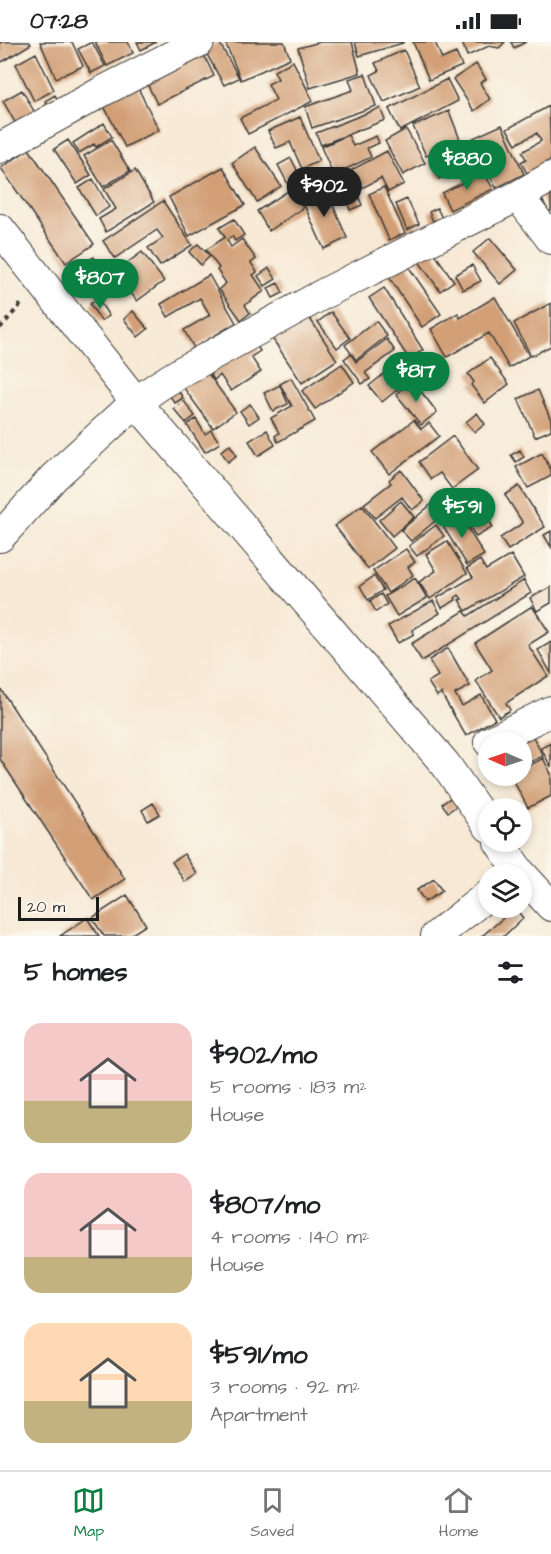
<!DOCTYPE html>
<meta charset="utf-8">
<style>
body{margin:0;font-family:"Architects Daughter",sans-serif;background:#f2f2f2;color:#202124;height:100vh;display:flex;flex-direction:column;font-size:22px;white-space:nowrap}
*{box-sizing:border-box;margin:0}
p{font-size:20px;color:#757577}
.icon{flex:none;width:33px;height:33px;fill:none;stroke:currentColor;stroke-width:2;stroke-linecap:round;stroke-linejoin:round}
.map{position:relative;height:894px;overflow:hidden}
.panel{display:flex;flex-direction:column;background:#fff;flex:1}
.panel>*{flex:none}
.needle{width:39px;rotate:272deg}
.tools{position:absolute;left:478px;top:690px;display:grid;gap:12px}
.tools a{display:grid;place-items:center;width:54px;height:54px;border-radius:50%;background:#fff;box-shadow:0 3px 9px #0003;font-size:30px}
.scale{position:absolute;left:18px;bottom:15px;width:81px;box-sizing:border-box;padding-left:6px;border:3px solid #1c1c1c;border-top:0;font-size:16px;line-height:21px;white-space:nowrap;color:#1c1c1c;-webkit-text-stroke:4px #fbf7ec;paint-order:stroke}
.price{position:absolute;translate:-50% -51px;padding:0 14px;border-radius:21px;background:#0b8043;color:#fff;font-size:20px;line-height:39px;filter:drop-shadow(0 2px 3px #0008)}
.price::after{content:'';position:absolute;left:50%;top:36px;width:18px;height:14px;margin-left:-9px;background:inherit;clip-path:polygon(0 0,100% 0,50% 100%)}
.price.current{background:#222;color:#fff}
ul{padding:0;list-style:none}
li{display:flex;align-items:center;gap:18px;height:150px;padding:0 24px}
li span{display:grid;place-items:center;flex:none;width:168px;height:120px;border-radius:18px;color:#555}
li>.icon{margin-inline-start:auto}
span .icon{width:72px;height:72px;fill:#fffc;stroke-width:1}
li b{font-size:26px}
h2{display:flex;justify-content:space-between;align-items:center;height:72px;padding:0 24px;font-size:26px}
.status{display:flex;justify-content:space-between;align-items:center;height:42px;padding:0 30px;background:#fff;direction:ltr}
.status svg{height:16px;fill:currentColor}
.menu{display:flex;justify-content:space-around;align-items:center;height:84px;border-top:2px solid #e0e0e0;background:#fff;font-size:16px;color:#757577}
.menu a{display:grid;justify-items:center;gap:3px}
.menu .current{color:#0b8043}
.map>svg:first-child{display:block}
.building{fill:#d29f76}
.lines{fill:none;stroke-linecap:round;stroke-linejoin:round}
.minor-casing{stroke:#3d3b38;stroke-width:32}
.path{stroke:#3d3b38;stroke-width:4;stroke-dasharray:4.5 4.5;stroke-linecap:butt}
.minor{stroke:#fff;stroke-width:30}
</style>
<div class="status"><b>07:28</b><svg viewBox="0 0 49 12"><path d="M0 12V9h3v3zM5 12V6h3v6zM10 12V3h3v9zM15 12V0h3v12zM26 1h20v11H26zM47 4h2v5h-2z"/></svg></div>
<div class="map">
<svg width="551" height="894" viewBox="0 0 551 894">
<rect width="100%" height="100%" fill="#fbf7ec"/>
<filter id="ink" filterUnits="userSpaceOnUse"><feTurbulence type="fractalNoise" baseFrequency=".0167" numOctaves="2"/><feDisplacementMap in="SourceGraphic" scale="12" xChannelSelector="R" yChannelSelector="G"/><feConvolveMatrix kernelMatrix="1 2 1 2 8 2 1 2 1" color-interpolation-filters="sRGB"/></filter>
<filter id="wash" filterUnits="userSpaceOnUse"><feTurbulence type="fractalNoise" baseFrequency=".008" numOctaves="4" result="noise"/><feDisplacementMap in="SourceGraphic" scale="24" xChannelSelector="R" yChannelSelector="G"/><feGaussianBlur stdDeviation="1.35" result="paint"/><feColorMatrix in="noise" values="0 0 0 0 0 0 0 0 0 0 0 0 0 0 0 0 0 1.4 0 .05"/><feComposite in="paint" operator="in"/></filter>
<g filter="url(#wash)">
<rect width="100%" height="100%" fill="#f7e9d5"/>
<g id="blocks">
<!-- building -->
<path class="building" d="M0 0H29L31 2 0 21Z
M40 0H72L83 24 56 36Z
M92 0 105 24 91 31 78 7Z
M95 0H128L133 11 107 24Z
M137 0H156L141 8Z
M219 0 239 36 224 43 204 7Z
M225 0H284L290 16 241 38Z
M320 0H352L360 31 310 46 298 6Z
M355 0H403V1L359 14Z
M413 0H435L442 17 456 11 462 24 429 38Z
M462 0H505L499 6 489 4 467 14Z
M511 0H526L514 6Z
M200 5 214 34 157 62 143 33Z
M404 8 420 44 384 60 371 33 379 29 375 21Z
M36 11 54 48 34 59 16 22Z
M293 19 313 59 248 92 240 76 276 58 268 42 278 37 274 29Z
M476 22 486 37 480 41 490 57 474 69 453 37Z
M365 32 376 64 312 86 305 65 353 48 349 37Z
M447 37 458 59 400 89 389 67Z
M136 42 159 88 125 105 102 60Z
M22 48 35 71 16 82 3 59Z
M55 53 61 64 51 69 45 59Z
M549 64 551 118 527 131 521 120 526 117 522 110 541 99 537 91 516 102 507 87Z
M380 66 385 78 321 103 316 91Z
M449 69 461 100 426 114 413 84Z
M300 75 319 119 302 127 290 100 276 106 268 89Z
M104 81 112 95 96 105 94 102 79 111 73 101Z
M502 83 524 132 496 146 473 96Z
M406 87 425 121 403 133 385 99Z
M348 93 353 104 376 94 379 101 367 106 371 115 342 129 348 144 340 148 321 105Z
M68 98 91 133 77 142 54 107Z
M111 98 130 129 103 145 84 114Z
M462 102 471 121 439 137 430 117Z
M255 105 281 144 257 160 232 121Z
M29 107 94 202 66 221 1 126Z
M387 109 404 142 388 150 381 136 354 150 344 132Z
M291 116 302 138 289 144 278 123Z
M223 125 245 163 189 194 169 155Z
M135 128 154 160 106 190 99 177 116 167 104 147Z
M484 130 493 147 450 168 442 151Z
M93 137 109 165 96 174 79 146Z
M325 145 347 196 324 207 301 156Z
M384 145 405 191 389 198 369 152Z
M551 146V169L549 170 539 152Z
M291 147 303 166 269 189 257 169Z
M357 150 362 163 350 168 345 154Z
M407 157 419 182 407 188 396 162Z
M163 159 192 203 160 224 148 206 163 196 157 188 115 216 103 199Z
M437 166 442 176 433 179 429 170Z
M234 177 244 193 235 199 232 194 227 198 231 205 242 197 256 217 251 221 257 230 253 233 264 249 245 263 250 271 241 278 219 247 226 241 217 228 219 226 206 208 225 195 219 186Z
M490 196 517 228 500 242 473 210Z
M198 202 210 214 201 223 189 210Z
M432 208 454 239 440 249 418 218Z
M142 210 164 239 137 259 115 230Z
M94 215 99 224 86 232 81 222Z
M406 221 441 272 422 285 388 234Z
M472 223 481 239 463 248 455 233Z
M269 226 276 237 265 244 258 234Z
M209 233 236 281 194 306 184 288 210 273 200 256 168 275 161 262Z
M278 241 283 251 273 256 268 246Z
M384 246 423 308 409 317 369 256Z
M495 255 529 314 509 326 489 291 447 315 431 287 458 271 460 276Z
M98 257 109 274 101 279 90 262Z
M551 261V304L531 314 514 281Z
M133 269 148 287 138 295 124 277Z
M331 270 350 296 337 306 318 280Z
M309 275 337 318 302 341 272 296Z
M376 279 387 294 356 318 345 303Z
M387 297 395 309 365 331 370 337 362 342 344 317 351 312 356 320Z
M254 299 260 309 251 315 261 330 231 349 220 333 214 338 209 329Z
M490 316 509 342 485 361 471 343 474 340 468 332Z
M342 322 354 340 315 367 302 349Z
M396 322 409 338 382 360 369 344Z
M204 326 236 370 213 386 181 342Z
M291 336 315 379 278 400 275 394 279 391 271 376 292 364 280 342Z
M412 338 437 370 421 383 396 352Z
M280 343 288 362 273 369 264 351Z
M176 345 183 356 175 361 167 350Z
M538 348 551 378V388L535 395 518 357Z
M184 359 195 374 186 381 174 367Z
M250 362 259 375 249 382 240 369Z
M477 371 485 382 475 390 466 380Z
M196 377 205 392 211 388 220 401 205 410 187 383Z
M414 378 421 387 429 381 439 394 389 432 372 410Z
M267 388 275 403 258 414 249 399Z
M453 394 478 428 452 447 440 431 431 437 419 420Z
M230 403 237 413 228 420 221 409Z
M520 408 524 415 516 420 511 413Z
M542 411 551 428V434L528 446 516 425Z
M401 428 424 459 412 468 402 455 375 476 364 462 391 441 389 438Z
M519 444 545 485 508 508 500 496 523 481 505 453Z
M447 449 457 461 411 499 401 488Z
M401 459 414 475 392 494 379 478Z
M479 461 493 485 476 495 462 472Z
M362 463 395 506 368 527 335 484Z
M458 470 484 513 467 523 441 481Z
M436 483 444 494 417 514 409 504Z
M551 489V505L544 493Z
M447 499 467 531 430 557 419 540 436 529 426 512Z
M406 507 415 520 408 525 413 533 388 551 373 529Z
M511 513 524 535 466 569 459 558 462 557 459 553 455 556 456 558 442 566 437 556 473 535 467 526 480 518 486 528Z
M374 534 383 548 368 558 360 544Z
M415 536 427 556 397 574 385 554Z
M524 538 531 551 422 619 411 602 464 569 468 574Z
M551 545V561L537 569 530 556Z
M381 552 387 562 376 570 370 559Z
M433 559 440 571 412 588 414 592 398 601 388 584Z
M532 564 549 590 528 603 548 634 506 661 510 668 499 675 476 639 492 628 475 601Z
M551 600V631L538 608Z
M448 606 470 644 455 652 462 664 481 653 495 677 466 694 441 651 437 654 428 640 438 634 429 618Z
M0 646 125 837 93 858 0 717Z
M532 693 543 714 522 724V700H518Z
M551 701V725L541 706Z
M543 716 551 732V754L528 766 511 734H522V728Z
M453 754 459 762 448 770 442 762Z
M153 761 160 772 148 779 142 768Z
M184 812 197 832 185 840 172 820Z
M434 837 442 849 425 860 417 848Z
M127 853 146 883 129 894H104L92 876Z
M515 866 523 876 504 894H482Z
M87 876 99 894H60Z"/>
</g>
</g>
<g filter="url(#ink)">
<use href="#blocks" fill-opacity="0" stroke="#3d3b38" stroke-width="1.5"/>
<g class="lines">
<!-- minor casing -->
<g class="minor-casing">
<path id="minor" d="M0 106 103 49 199 0
M518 154 551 197
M0 187 136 360 446 723 489 785
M0 495 54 435 136 360 157 345 181 330 327 250 518 154 551 135
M489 700 551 669
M499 800 519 829 551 864
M436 894 489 852"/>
</g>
<!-- path -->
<path class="path" d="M0 286 23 260"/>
<!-- minor -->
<use href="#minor" class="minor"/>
</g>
</g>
</svg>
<div class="tools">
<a><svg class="needle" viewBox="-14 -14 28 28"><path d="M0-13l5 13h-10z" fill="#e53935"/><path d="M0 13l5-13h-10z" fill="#757577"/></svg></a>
<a><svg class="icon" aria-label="locate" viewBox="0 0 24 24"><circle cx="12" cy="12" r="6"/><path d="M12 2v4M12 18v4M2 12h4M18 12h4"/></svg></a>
<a><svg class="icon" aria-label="layers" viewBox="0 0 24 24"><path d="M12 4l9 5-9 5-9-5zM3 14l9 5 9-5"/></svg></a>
</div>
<div class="scale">20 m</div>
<b class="price" style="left:467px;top:149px">$880</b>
<b class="price current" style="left:324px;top:176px">$902</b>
<b class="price" style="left:100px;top:268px">$807</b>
<b class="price" style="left:416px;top:361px">$817</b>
<b class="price" style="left:462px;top:497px">$591</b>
</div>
<section class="panel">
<h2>5 homes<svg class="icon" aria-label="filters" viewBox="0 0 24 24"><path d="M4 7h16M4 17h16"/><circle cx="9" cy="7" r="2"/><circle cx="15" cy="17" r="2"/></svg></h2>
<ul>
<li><span style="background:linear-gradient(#f6c9c9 65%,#c2b280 0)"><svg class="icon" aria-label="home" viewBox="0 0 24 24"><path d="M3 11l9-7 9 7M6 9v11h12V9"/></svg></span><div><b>$902/mo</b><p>5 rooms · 183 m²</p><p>House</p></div></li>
<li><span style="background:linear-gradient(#f6c9c9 70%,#c2b280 0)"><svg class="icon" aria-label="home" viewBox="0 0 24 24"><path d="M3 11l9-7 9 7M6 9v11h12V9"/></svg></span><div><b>$807/mo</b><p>4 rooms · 140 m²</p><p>House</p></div></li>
<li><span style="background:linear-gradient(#ffd9b3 65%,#c2b280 0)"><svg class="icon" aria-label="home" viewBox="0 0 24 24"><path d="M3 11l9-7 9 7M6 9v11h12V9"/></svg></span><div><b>$591/mo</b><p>3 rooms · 92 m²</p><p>Apartment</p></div></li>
</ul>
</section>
<nav class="menu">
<a class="current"><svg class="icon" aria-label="map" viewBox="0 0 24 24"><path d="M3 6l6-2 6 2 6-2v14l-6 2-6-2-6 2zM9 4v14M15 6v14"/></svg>Map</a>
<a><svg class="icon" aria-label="saved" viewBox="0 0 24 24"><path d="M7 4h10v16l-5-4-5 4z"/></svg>Saved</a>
<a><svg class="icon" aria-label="home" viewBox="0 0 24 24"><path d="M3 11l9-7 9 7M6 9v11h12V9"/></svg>Home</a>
</nav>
